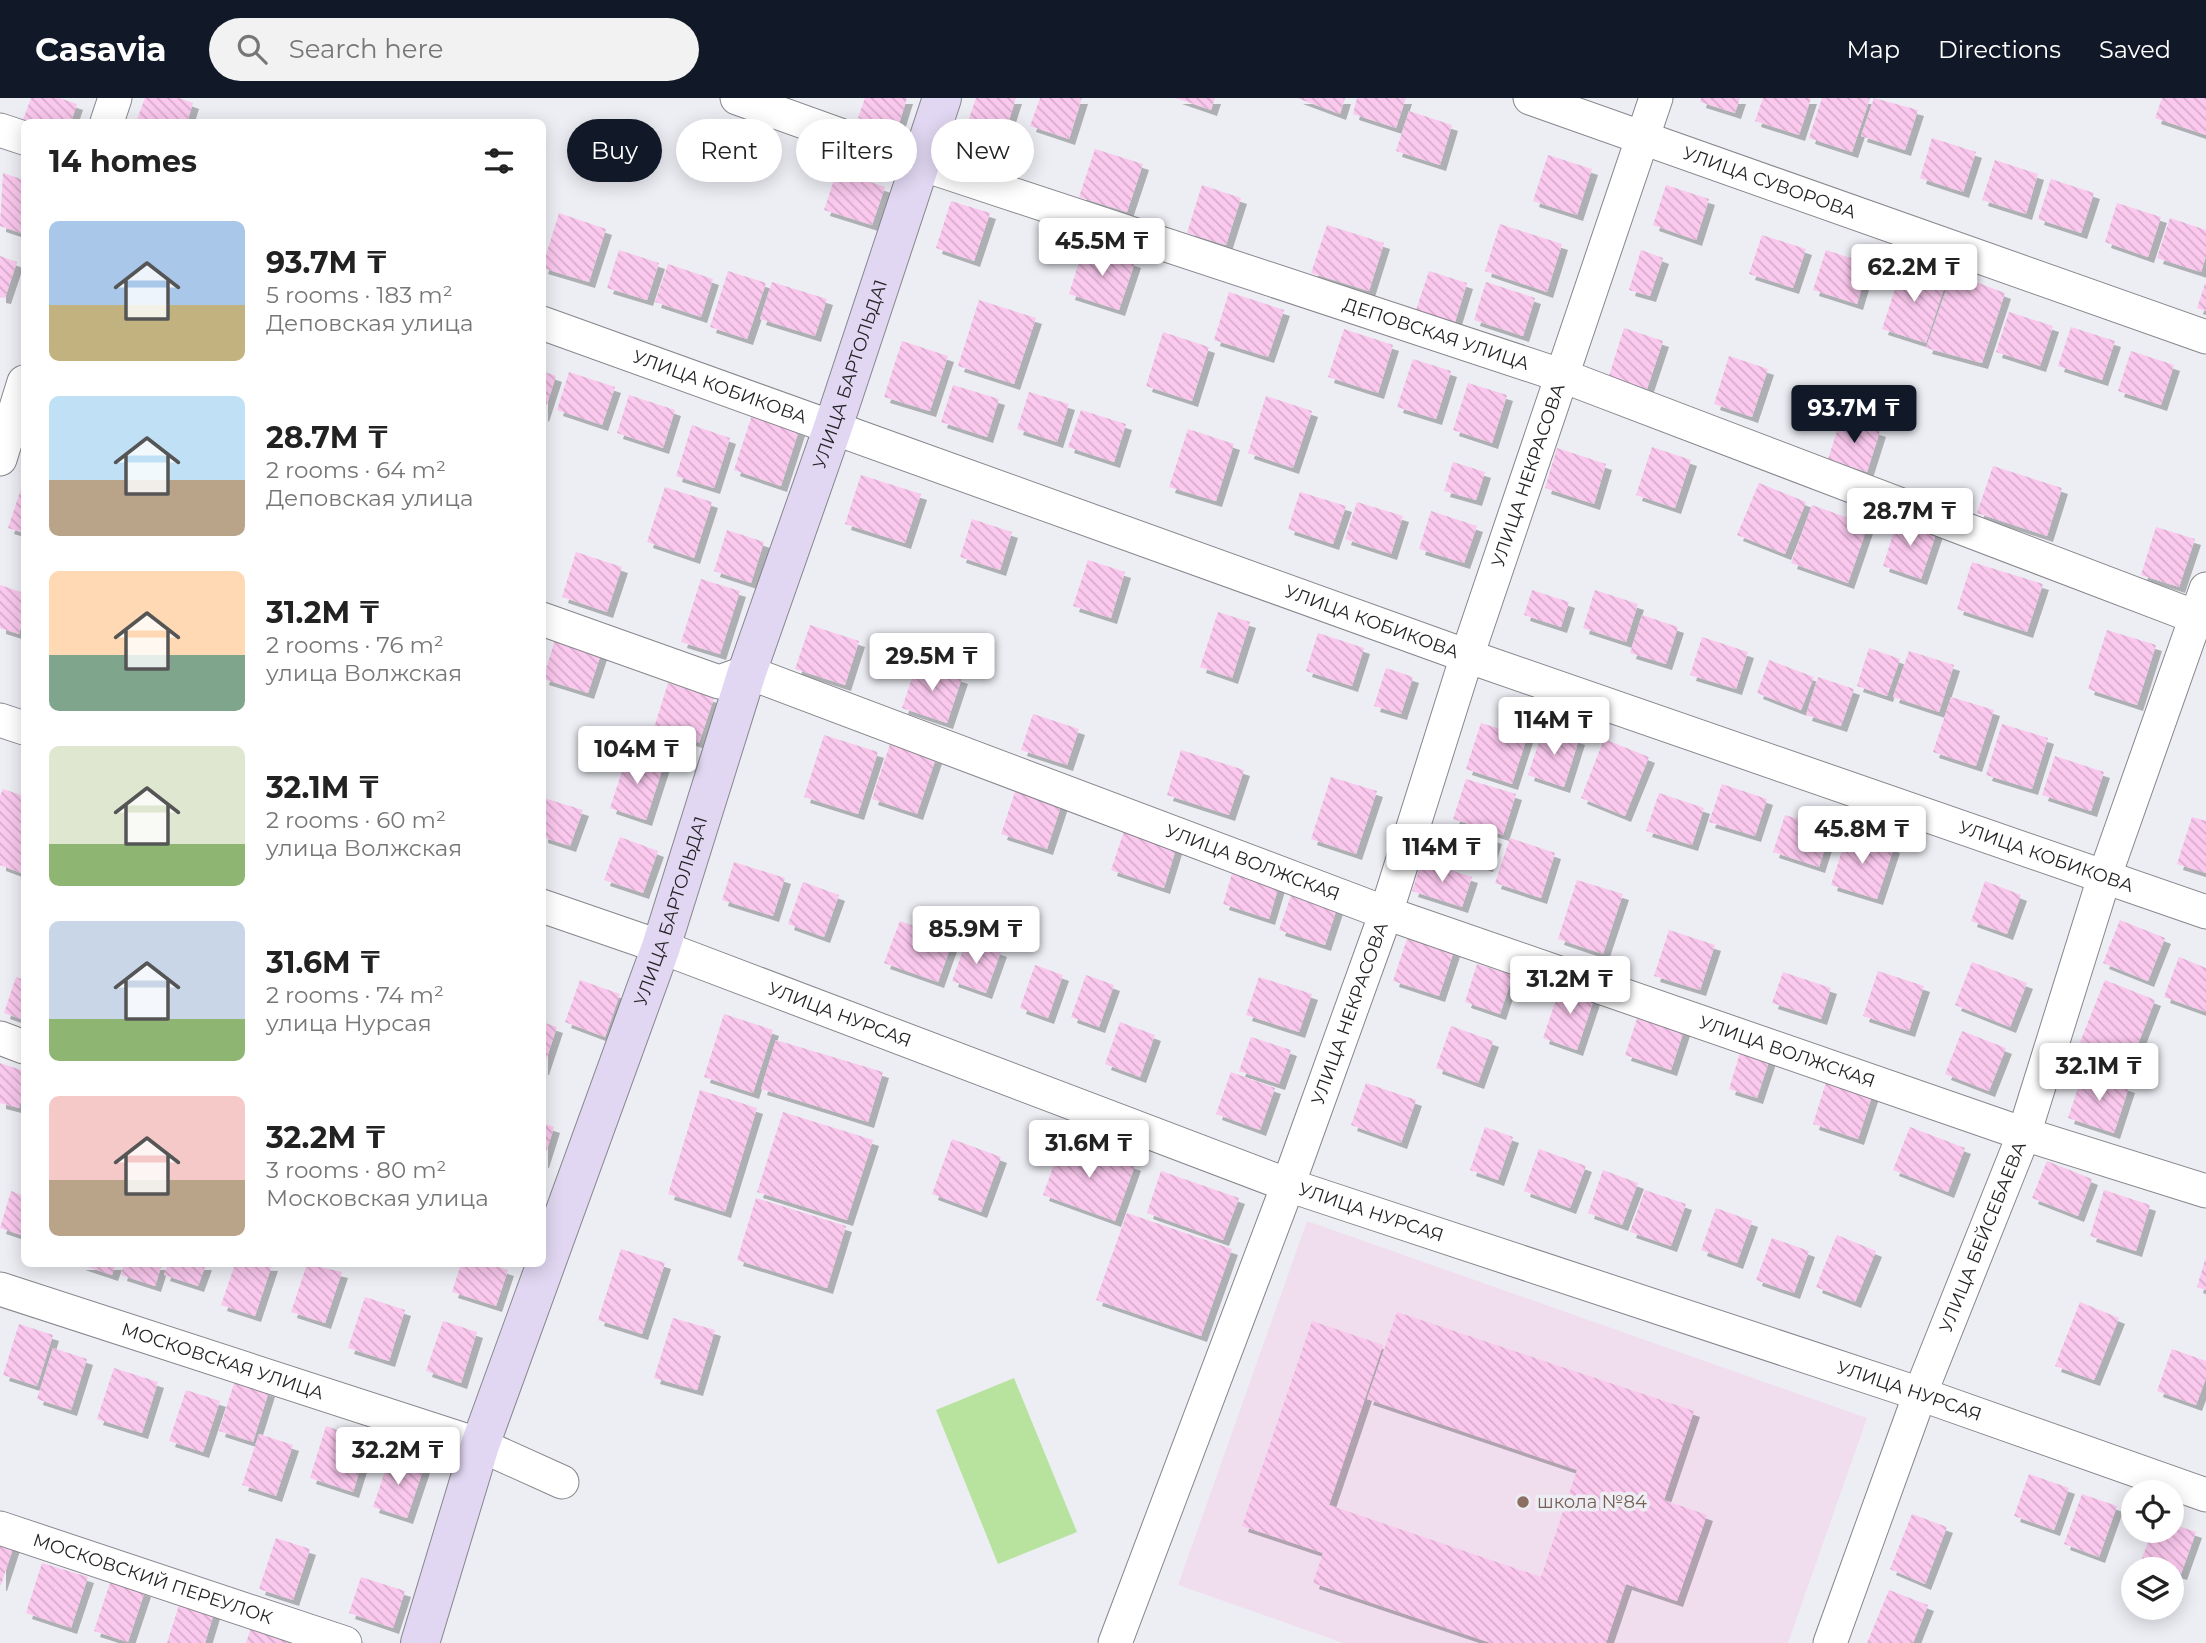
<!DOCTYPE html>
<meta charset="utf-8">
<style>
body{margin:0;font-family:Montserrat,sans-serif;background:#f2f2f2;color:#222;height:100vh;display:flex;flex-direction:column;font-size:26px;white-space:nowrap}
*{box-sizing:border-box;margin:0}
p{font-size:23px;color:#767676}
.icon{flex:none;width:38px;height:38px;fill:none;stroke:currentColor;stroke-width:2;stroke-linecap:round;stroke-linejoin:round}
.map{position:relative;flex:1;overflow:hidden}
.side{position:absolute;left:21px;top:21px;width:525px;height:1148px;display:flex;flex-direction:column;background:#fff;border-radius:10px;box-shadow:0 4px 18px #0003}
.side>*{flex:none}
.banner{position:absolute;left:567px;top:21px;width:665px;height:63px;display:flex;gap:14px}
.controls{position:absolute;left:2121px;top:1382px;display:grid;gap:14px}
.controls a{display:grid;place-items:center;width:63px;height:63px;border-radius:50%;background:#fff;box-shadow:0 4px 18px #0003;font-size:35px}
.price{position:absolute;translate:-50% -60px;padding:0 16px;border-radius:7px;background:#fff;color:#222;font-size:23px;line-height:46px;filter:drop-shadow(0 2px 4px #0008)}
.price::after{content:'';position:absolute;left:50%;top:42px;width:21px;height:16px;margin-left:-10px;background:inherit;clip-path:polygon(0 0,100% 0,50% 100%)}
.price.active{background:#111827;color:#fff}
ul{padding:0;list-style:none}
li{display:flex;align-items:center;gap:21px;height:175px;padding:0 28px}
li span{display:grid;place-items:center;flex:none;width:196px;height:140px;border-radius:10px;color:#555}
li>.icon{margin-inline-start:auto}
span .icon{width:84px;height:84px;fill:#fffc;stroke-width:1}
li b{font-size:30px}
h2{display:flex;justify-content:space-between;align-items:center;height:84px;padding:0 28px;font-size:30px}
.pill{padding:0 24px;border-radius:32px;background:#fff;box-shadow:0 4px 18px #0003;font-size:24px;line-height:63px}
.pill.active{background:#111827;color:#fff}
header{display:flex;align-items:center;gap:42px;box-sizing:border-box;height:98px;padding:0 35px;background:#111827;color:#fff}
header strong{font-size:33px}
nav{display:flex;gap:38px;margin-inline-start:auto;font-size:24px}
.search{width:490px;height:63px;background:#f2f2f2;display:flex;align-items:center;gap:18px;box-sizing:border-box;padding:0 24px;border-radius:38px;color:#767676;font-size:26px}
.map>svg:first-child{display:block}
.education{fill:#f0deef}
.green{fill:#b7e39f}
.building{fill:url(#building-back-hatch);filter:url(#shadow)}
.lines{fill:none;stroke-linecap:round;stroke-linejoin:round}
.street-casing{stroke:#86868c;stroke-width:35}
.secondary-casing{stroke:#86868c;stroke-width:40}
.street{stroke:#fff;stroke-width:33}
.secondary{stroke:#e1d7f2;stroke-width:38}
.education-dot{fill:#8d6e63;stroke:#edeef4;stroke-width:2.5}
.labels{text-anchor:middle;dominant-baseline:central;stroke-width:7;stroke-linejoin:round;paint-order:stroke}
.street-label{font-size:18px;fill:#242426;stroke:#edeef4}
.education-label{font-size:18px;fill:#785e54;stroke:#edeef4;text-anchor:start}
</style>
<header>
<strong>Casavia</strong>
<div class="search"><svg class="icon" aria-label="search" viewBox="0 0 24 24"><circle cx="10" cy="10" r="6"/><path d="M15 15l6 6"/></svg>Search here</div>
<nav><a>Map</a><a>Directions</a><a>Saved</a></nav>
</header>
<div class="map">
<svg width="2206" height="1545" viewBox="0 0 2206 1545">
<defs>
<pattern id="building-back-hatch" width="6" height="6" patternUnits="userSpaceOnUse" patternTransform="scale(1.75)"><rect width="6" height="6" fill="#fbc8ee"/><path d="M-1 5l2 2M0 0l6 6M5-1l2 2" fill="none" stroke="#d7accc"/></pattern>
<filter id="shadow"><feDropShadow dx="6" dy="6" stdDeviation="0" flood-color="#0004"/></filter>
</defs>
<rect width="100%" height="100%" fill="#edeef4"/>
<!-- education -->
<path class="education" d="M1307 1123 1867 1320 1788 1545H1343L1178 1487Z"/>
<!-- green -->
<path class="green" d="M1014 1280 1077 1434 998 1466 936 1312Z"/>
<!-- building -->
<path class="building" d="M31 0H59L77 6 71 24 23 22Z
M145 0H179L193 5 187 24H136Z
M865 0H907L897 32 858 20Z
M976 0H1016L999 53 962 41Z
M1040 0H1082L1069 41 1030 28Z
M1176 0H1215L1211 12Z
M1297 0H1345L1340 16Z
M1357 0H1406L1396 30 1353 16Z
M1701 0H1740L1735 15 1700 4Z
M1763 0H1811L1799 37 1755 23Z
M1822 0H1870L1852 54 1809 40Z
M1874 0 1918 12 1905 52 1861 38Z
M2162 0H2206V37L2155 20Z
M1409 13 1452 27 1440 67 1396 53Z
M1932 40 1976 54 1963 94 1920 80Z
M1095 51 1143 66 1127 114 1079 99Z
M1548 57 1592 71 1577 117 1533 103Z
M1995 62 2038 76 2026 116 1982 102Z
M837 73 885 89 872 127 824 112Z
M3 75 24 82V136L0 128Z
M2051 81 2094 95 2081 135 2038 121Z
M1202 87 1241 100 1226 147 1187 135Z
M1666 87 1709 101 1696 142 1653 127Z
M951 103 990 115 974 163 936 150Z
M2117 105 2161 119 2148 159 2105 144Z
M559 115 606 131 589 184 542 170Z
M2170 120 2206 132V158L2201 174 2157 160Z
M1500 126 1562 146 1547 194 1485 173Z
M1327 127 1384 145 1369 193 1311 175Z
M1762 137 1806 151 1793 190 1749 176Z
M1084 148 1135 164 1119 212 1069 196Z
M619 152 659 165 647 202 607 190Z
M1641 152 1663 160 1650 198 1629 192Z
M1826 152 1869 166 1857 206 1813 192Z
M0 158 17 164 5 200 0 199Z
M668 166 713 181 701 219 655 204Z
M1903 167 1947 181 1926 245 1882 231Z
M728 173 766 185 747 241 710 229Z
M1429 173 1467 185 1452 234 1413 221Z
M1952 175 2005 195 1982 265 1926 250Z
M772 184 827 201 815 238 760 221Z
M1486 184 1535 200 1523 238 1474 222Z
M2205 186H2206V213L2197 210Z
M1229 194 1284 212 1268 259 1214 242Z
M979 202 1036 220 1014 286 958 268Z
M2009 214 2053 228 2040 268 1996 254Z
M2071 229 2115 243 2102 282 2058 268Z
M1624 230 1663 243 1647 291 1609 278Z
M1344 231 1393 247 1378 295 1328 279Z
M1163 234 1209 249 1192 303 1146 288Z
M902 243 948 258 930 313 884 299Z
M2131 253 2174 267 2161 307 2118 293Z
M1729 258 1768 271 1752 319 1714 306Z
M1413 261 1451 273 1436 321 1397 309Z
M542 273 556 278 543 318 542 317Z
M569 274 615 289 602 327 557 312Z
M1468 285 1507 297 1492 345 1453 332Z
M953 287 999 301 987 339 941 324Z
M1029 294 1069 306 1057 344 1017 331Z
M629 297 675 312 663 350 617 335Z
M1266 298 1312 313 1293 370 1248 355Z
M1081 312 1126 326 1114 364 1068 349Z
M752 317 799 332 781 388 734 372Z
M1841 321 1880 333 1867 374 1828 361Z
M692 327 730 340 714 390 676 378Z
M1188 331 1234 346 1216 403 1169 389Z
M1652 349 1691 362 1675 410 1636 397Z
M1557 350 1606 366 1594 406 1545 390Z
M1453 364 1485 374 1476 402 1444 393Z
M1993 368 2062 390 2047 438 1977 415Z
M861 377 921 396 905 445 845 426Z
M24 382V435L8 430Z
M1759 385 1806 404 1785 456 1737 437Z
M665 389 712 404 694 460 647 444Z
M1300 394 1346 408 1333 446 1288 431Z
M1357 404 1403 418 1391 456 1345 441Z
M1812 407 1868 427 1848 485 1791 465Z
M1431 413 1477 428 1464 465 1419 451Z
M1898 420 1937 433 1921 481 1883 468Z
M972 421 1012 434 1000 472 960 459Z
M2156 429 2195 441 2179 489 2141 477Z
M727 432 764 444 751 485 714 473Z
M576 454 622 469 607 514 562 499Z
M1088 462 1125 474 1111 520 1073 508Z
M1972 464 2043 486 2027 534 1957 511Z
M701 481 740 493 720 556 681 544Z
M0 487 24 495V518L19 536 0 530Z
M1532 492 1569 504 1561 529 1524 517Z
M1595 492 1638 506 1626 544 1583 530Z
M1218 514 1250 524 1232 580 1200 569Z
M1642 517 1678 529 1666 566 1630 555Z
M810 527 859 543 845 587 795 571Z
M2107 532 2156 547 2137 607 2088 591Z
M557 535 603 550 588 595 543 581Z
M1318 535 1364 550 1352 588 1306 573Z
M1702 539 1748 554 1736 591 1690 577Z
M1869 550 1900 561 1887 598 1857 588Z
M1909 553 1954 567 1939 614 1893 599Z
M1769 562 1814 579 1801 612 1757 595Z
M917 565 962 580 947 625 902 610Z
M1386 570 1413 579 1401 616 1374 608Z
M1818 579 1854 591 1841 628 1806 617Z
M668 585 714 600 699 645 654 630Z
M1951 599 1994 612 1976 668 1933 654Z
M1033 616 1079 631 1067 667 1021 652Z
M1481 625 1527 639 1512 686 1466 671Z
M2002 626 2048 640 2032 691 1986 677Z
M1544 629 1579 641 1564 689 1528 677Z
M824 637 878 654 858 716 804 699Z
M1604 641 1649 659 1625 718 1581 700Z
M890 646 936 660 917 716 872 701Z
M1181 652 1244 672 1229 717 1167 697Z
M628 655 664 666 646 722 610 710Z
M2055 658 2104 674 2091 713 2042 697Z
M1331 679 1377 693 1356 756 1311 741Z
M1466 681 1516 696 1503 737 1453 721Z
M1722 686 1767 701 1755 738 1709 724Z
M3 691 24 698V776L0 767V698Z
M1016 691 1062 705 1047 751 1001 736Z
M1659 695 1704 710 1692 747 1646 733Z
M544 700 583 712 570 748 542 739Z
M1785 717 1831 731 1819 769 1773 754Z
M2192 719 2206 723V775L2177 766Z
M1126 727 1178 744 1164 790 1111 772Z
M1458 728 1496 740 1487 768 1448 756Z
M1848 734 1894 749 1877 801 1831 787Z
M620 739 658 753 643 795 604 782Z
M1510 740 1555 755 1541 800 1495 785Z
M1422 763 1472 779 1462 809 1412 793Z
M734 764 785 780 773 818 722 802Z
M1234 769 1280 784 1269 821 1223 806Z
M1577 782 1623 796 1603 856 1558 841Z
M1985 783 2021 797 2007 836 1971 823Z
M803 784 839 797 824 839 788 826Z
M1295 786 1340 801 1325 847 1279 832Z
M2120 822 2165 840 2148 883 2103 865Z
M900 823 953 842 938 884 884 865Z
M1669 832 1715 847 1700 892 1654 878Z
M1408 838 1454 853 1439 898 1393 883Z
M967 841 1001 853 986 895 952 883Z
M2179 859 2206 870V914L2164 899Z
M1972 864 2027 885 2010 929 1955 907Z
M1477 866 1513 877 1500 916 1465 904Z
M1035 867 1063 877 1048 920 1020 910Z
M1878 873 1924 888 1909 933 1863 918Z
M1783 874 1831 890 1821 921 1772 905Z
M1086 877 1114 887 1099 929 1071 919Z
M16 879 24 882V922L4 915Z
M1259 879 1312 896 1299 934 1246 917Z
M580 882 620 896 605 939 565 924Z
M2105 882 2155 902 2131 964 2080 944Z
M1562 884 1596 895 1577 952 1543 940Z
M1640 912 1686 926 1671 972 1625 957Z
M724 916 773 932 753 995 704 979Z
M542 924 557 929 543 971H542Z
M1120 924 1155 937 1140 979 1105 966Z
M1451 928 1493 943 1478 985 1436 970Z
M1962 933 2006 950 1989 993 1945 976Z
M1251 939 1291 952 1279 986 1239 973Z
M776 942 883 974 868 1024 761 991Z
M1743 945 1772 954 1757 1000 1729 991Z
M0 965 24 973V993L19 1010 0 1005Z
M1231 974 1275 990 1260 1032 1216 1016Z
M2083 975 2129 989 2114 1035 2068 1020Z
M1827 981 1873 995 1858 1041 1813 1026Z
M1366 985 1416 1002 1401 1045 1351 1027Z
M700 992 757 1010 725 1114 668 1096Z
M783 1014 873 1042 847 1122 757 1094Z
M542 1025 554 1029 543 1064H542Z
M1485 1029 1513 1039 1498 1082 1470 1072Z
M1910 1029 1965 1050 1948 1094 1893 1072Z
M952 1041 1001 1059 981 1114 932 1096Z
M1063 1041 1135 1067 1115 1123 1043 1097Z
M1539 1051 1586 1068 1570 1110 1524 1093Z
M2047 1063 2092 1081 2078 1118 2032 1100Z
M1603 1072 1638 1085 1622 1127 1588 1115Z
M1161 1073 1239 1100 1223 1142 1147 1115Z
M1645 1092 1686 1106 1671 1148 1630 1134Z
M2104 1092 2150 1107 2136 1153 2090 1138Z
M11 1093 24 1098V1138L0 1130Z
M756 1100 846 1128 827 1190 737 1162Z
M1716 1110 1752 1123 1737 1165 1701 1152Z
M1127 1115 1232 1151 1201 1238 1096 1202Z
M1837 1137 1876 1153 1855 1204 1816 1189Z
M1772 1140 1809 1153 1794 1195 1756 1182Z
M621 1151 665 1165 642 1236 598 1222Z
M2205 1162H2206V1192L2197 1189Z
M79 1166H116L112 1177Z
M124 1166H162L155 1188 121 1177Z
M168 1166H206L198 1188 164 1177Z
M235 1166 272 1167 255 1218 221 1207Z
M307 1166 342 1174 325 1225 291 1214Z
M461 1166H489L508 1172 496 1208 452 1194Z
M365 1199 405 1212 389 1263 348 1250Z
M2080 1204 2119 1220 2094 1282 2055 1268Z
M1397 1214 1694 1313 1664 1402 1707 1417 1677 1503 1626 1486 1606 1545H1491L1313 1485 1323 1455 1242 1428 1312 1223 1383 1247 1329 1407 1541 1479 1577 1372 1367 1301Z
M673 1220 715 1232 697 1292 654 1280Z
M443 1223 477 1234 461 1285 426 1273Z
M19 1226 53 1237 37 1288 3 1277Z
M53 1250 87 1261 71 1312 37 1301Z
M2172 1251 2206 1263V1280L2196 1307 2157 1293Z
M114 1270 158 1284 142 1335 97 1321Z
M235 1282 269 1293 253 1344 219 1333Z
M186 1292 220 1303 203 1354 169 1343Z
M326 1328 369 1343 353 1394 310 1380Z
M259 1336 293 1347 276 1398 242 1387Z
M390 1358 424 1369 407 1420 373 1409Z
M2029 1376 2069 1390 2054 1432 2014 1418Z
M2082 1396 2117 1408 2099 1459 2064 1446Z
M1912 1416 1947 1429 1925 1486 1890 1471Z
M2172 1426 2196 1434 2181 1476 2141 1463 2152 1433H2172Z
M276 1440 310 1451 293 1502 259 1491Z
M0 1443 14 1447 1 1487H0Z
M42 1465 88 1479 71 1530 26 1515Z
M361 1479 405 1493 393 1530 349 1515Z
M111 1482 145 1493 128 1544 94 1533Z
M1889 1492 1928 1507 1913 1545H1867Z
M180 1504 214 1515 205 1545H167Z
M254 1521 296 1545H246Z"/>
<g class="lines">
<!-- street casing -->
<g class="street-casing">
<g id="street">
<path id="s1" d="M737 0 921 66 1563 278 2206 523"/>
<path id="s2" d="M1530 0 2206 239"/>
<path d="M107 24 115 0"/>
<path d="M0 32 24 40"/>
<path id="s3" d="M542 225 1467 558 2206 814"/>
<path d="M0 361 24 284"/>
<path id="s4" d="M542 521 719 584 747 574 1386 815 2024 1036 2206 1093"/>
<path d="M0 622 24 630"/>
<path id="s5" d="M542 808 661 849 1288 1087 1920 1296 2206 1397"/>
<path d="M0 940 24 949"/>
<path id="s6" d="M0 1191 480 1347 562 1384"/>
<path id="s7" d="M0 1430 345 1545"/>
<path id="s8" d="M1115 1545 1288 1087 1386 815 1467 558 1656 0"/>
<path id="s9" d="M1830 1545 1920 1296 2024 1036 2104 780 2206 491"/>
</g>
</g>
<!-- secondary casing -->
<g class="secondary-casing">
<g id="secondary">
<path id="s10" d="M420 1545 480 1347 661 849 747 574 833 329 942 0"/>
</g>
</g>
<!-- street -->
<use href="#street" class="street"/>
<!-- secondary -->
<use href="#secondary" class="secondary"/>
</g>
<!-- markers -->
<circle class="education-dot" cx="1523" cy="1404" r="7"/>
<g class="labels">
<!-- street labels -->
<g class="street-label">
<text stroke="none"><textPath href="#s2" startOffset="254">УЛИЦА СУВОРОВА</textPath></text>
<text stroke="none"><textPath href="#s1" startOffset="738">ДЕПОВСКАЯ УЛИЦА</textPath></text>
<text stroke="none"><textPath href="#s10" startOffset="1340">УЛИЦА БАРТОЛЬДА1</textPath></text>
<text stroke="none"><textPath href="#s3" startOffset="189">УЛИЦА КОБИКОВА</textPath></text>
<text stroke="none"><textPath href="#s8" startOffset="1239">УЛИЦА НЕКРАСОВА</textPath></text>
<text stroke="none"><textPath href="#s3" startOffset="882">УЛИЦА КОБИКОВА</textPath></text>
<text stroke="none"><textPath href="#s3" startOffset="1596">УЛИЦА КОБИКОВА</textPath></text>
<text stroke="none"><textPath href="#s4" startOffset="758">УЛИЦА ВОЛЖСКАЯ</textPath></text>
<text stroke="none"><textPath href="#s10" startOffset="774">УЛИЦА БАРТОЛЬДА1</textPath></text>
<text stroke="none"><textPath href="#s8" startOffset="672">УЛИЦА НЕКРАСОВА</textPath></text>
<text stroke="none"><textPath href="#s5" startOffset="317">УЛИЦА НУРСАЯ</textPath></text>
<text stroke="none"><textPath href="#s4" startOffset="1325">УЛИЦА ВОЛЖСКАЯ</textPath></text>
<text stroke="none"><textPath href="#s5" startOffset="884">УЛИЦА НУРСАЯ</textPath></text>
<text stroke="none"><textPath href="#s9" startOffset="434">УЛИЦА БЕЙСЕБАЕВА</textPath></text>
<text stroke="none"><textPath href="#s6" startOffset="234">МОСКОВСКАЯ УЛИЦА</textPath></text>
<text stroke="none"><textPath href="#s5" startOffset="1451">УЛИЦА НУРСАЯ</textPath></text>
<text stroke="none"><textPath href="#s7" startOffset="161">МОСКОВСКИЙ ПЕРЕУЛОК</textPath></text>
</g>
<!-- education labels -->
<g class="education-label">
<text x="1537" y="1404">школа №84</text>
</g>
</g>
</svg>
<div class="controls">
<a><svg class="icon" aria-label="locate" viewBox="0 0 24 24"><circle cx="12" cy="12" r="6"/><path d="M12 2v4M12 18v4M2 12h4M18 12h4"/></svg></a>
<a><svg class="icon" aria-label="layers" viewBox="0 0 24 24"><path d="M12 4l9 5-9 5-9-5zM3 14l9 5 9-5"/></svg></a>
</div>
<b class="price" style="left:1102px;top:180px">45.5M ₸</b>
<b class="price" style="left:1914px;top:206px">62.2M ₸</b>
<b class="price active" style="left:1854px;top:347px">93.7M ₸</b>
<b class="price" style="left:1910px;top:450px">28.7M ₸</b>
<b class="price" style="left:932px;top:595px">29.5M ₸</b>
<b class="price" style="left:1554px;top:659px">114M ₸</b>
<b class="price" style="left:637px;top:688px">104M ₸</b>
<b class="price" style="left:1862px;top:768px">45.8M ₸</b>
<b class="price" style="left:1442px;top:786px">114M ₸</b>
<b class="price" style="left:976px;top:868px">85.9M ₸</b>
<b class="price" style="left:1570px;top:918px">31.2M ₸</b>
<b class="price" style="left:2099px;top:1005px">32.1M ₸</b>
<b class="price" style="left:1089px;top:1082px">31.6M ₸</b>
<b class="price" style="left:398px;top:1389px">32.2M ₸</b>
<div class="banner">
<a class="pill active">Buy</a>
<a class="pill">Rent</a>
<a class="pill">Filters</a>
<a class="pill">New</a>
</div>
<section class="side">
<h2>14 homes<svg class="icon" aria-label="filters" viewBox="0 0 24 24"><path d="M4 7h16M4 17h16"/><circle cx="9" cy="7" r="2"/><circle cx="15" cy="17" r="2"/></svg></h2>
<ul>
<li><span style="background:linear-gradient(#a9c7e8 60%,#c2b280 0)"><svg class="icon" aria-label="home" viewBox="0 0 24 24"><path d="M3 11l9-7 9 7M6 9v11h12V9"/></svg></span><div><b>93.7M ₸</b><p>5 rooms · 183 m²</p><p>Деповская улица</p></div></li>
<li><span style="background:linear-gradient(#bfe0f5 60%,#b9a48a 0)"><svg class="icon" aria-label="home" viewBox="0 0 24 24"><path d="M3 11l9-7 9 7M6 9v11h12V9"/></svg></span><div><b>28.7M ₸</b><p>2 rooms · 64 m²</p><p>Деповская улица</p></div></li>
<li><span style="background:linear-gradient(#ffd9b3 60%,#7fa58c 0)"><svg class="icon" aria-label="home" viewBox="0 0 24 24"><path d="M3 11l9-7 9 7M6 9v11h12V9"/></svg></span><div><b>31.2M ₸</b><p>2 rooms · 76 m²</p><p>улица Волжская</p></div></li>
<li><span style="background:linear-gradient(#dfe7d0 70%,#8fb573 0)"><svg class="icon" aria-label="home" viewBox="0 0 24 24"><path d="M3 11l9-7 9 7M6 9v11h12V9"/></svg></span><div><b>32.1M ₸</b><p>2 rooms · 60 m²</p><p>улица Волжская</p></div></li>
<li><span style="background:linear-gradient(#c9d6e8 70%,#8fb573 0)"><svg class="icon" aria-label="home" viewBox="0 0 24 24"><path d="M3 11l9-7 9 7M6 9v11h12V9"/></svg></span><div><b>31.6M ₸</b><p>2 rooms · 74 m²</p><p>улица Нурсая</p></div></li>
<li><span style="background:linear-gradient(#f6c9c9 60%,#b9a48a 0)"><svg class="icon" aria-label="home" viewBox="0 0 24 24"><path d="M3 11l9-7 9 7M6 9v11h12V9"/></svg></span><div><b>32.2M ₸</b><p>3 rooms · 80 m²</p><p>Московская улица</p></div></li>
</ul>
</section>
</div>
